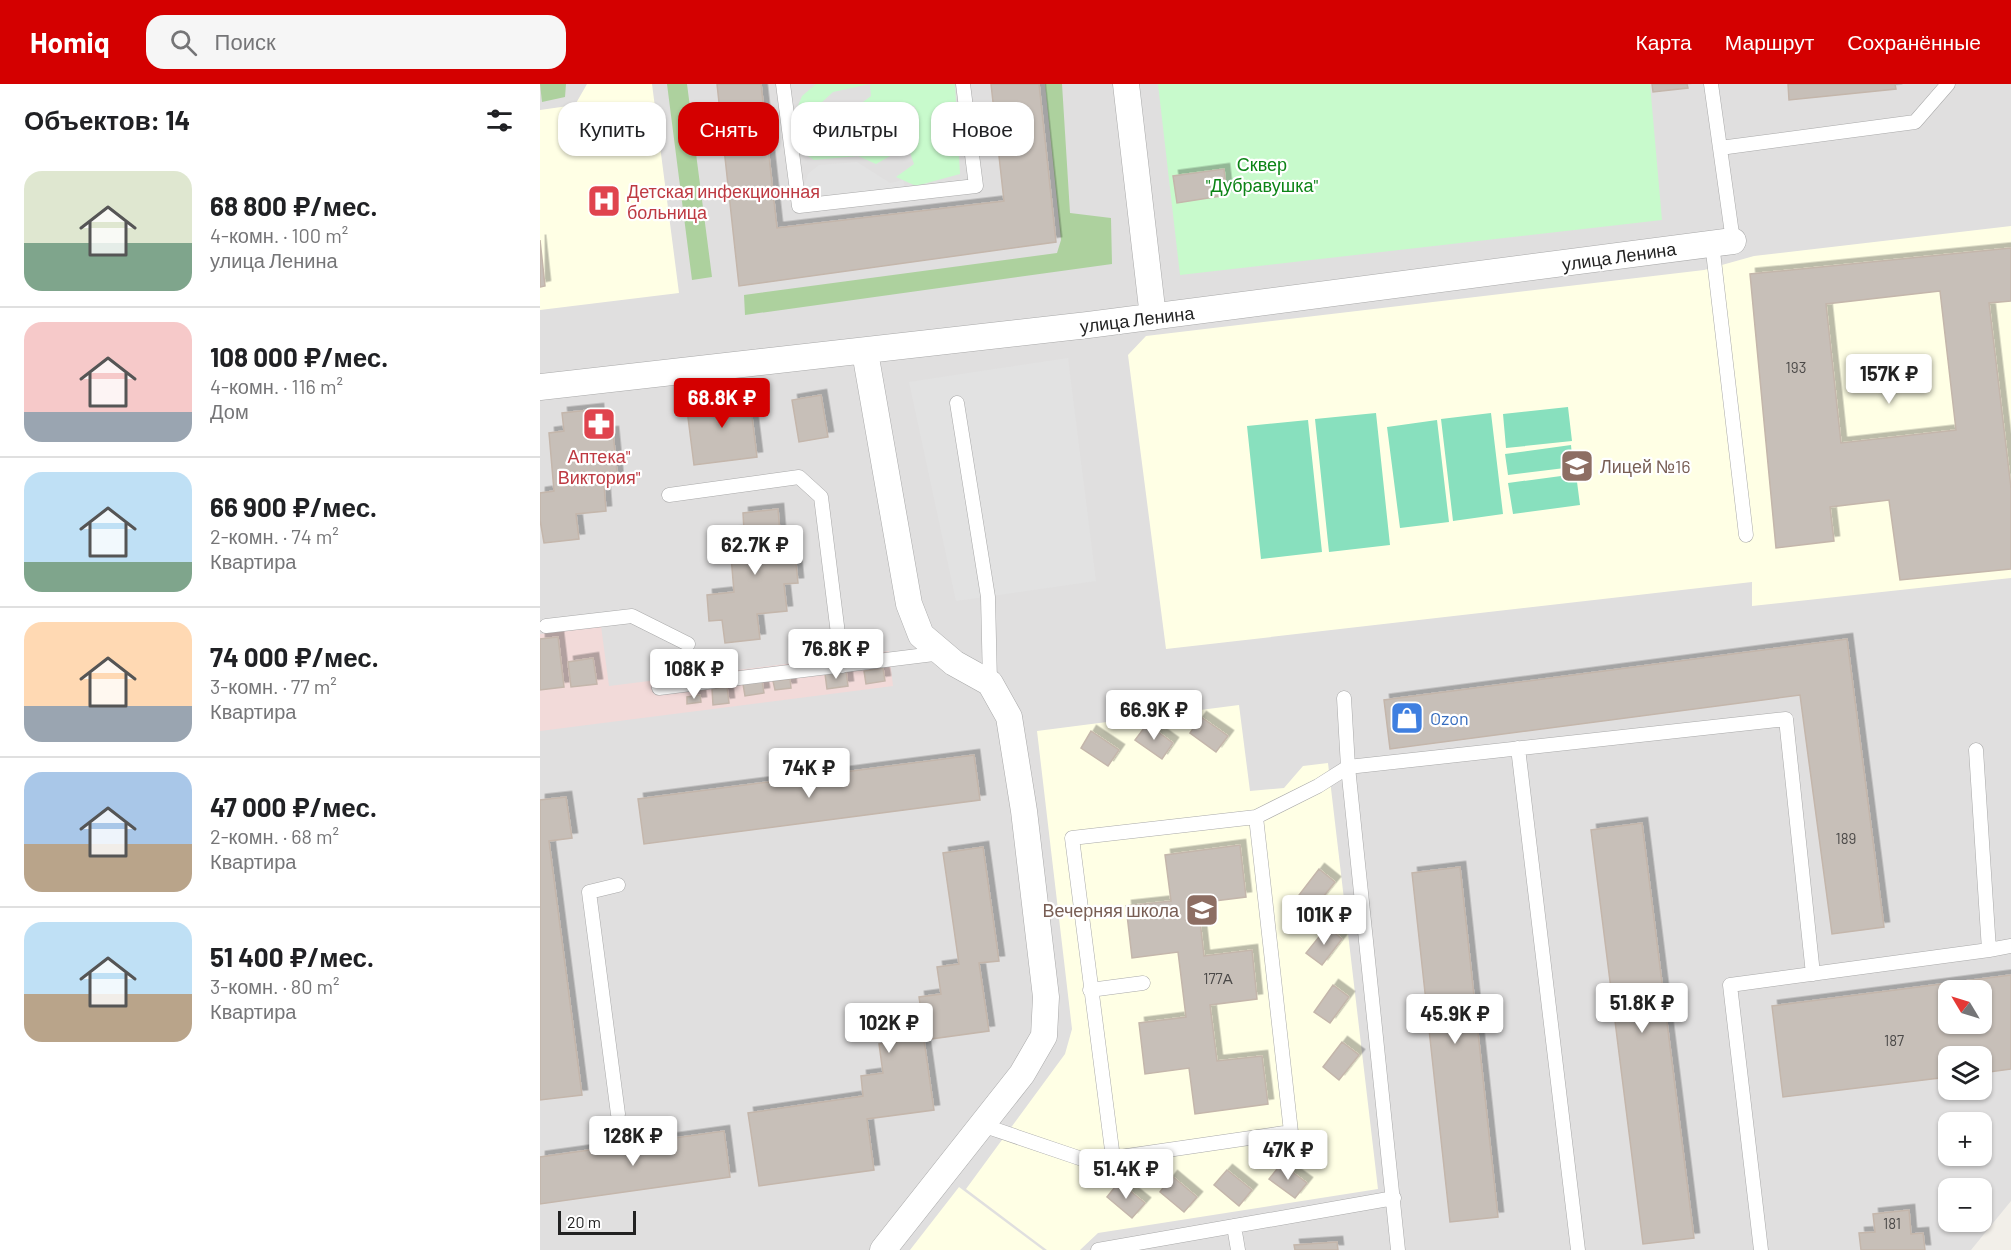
<!DOCTYPE html>
<html lang="ru">
<meta charset="utf-8">
<style>
body{margin:0;font-family:Barlow,sans-serif;background:#f6f6f6;color:#202124;height:100vh;display:flex;flex-direction:column;font-size:22px;white-space:nowrap}
*{box-sizing:border-box;margin:0}
p{font-size:20px;color:#757577}
.icon{flex:none;width:33px;height:33px;fill:none;stroke:currentColor;stroke-width:2;stroke-linecap:round;stroke-linejoin:round}
.map{position:relative;flex:1;overflow:hidden}
.drawer{display:flex;flex-direction:column;background:#fff;width:540px}
.drawer>*{flex:none}
.guide{position:absolute;left:18px;top:18px;width:570px;height:54px;display:flex;gap:12px}
.needle{width:39px;rotate:308deg}
.tools{position:absolute;left:1398px;top:896px;display:grid;gap:12px}
.tools a{display:grid;place-items:center;width:54px;height:54px;border-radius:12px;background:#fff;box-shadow:0 2px 4px #0004;font-size:30px}
.scale{position:absolute;left:18px;bottom:15px;width:78px;box-sizing:border-box;padding-left:6px;border:3px solid #222;border-top:0;font-size:16px;line-height:21px;white-space:nowrap;color:#222;-webkit-text-stroke:4px #fff;paint-order:stroke}
.price{position:absolute;translate:-50% -51px;padding:0 14px;border-radius:6px;background:#fff;color:#222;font-size:20px;line-height:39px;filter:drop-shadow(0 2px 3px #0008)}
.price::after{content:'';position:absolute;left:50%;top:36px;width:18px;height:14px;margin-left:-9px;background:inherit;clip-path:polygon(0 0,100% 0,50% 100%)}
.price.active{background:#d40000;color:#fff}
ul{padding:0;list-style:none}
li{display:flex;align-items:center;gap:18px;height:150px;padding:0 24px}
li+li{border-top:2px solid #e0e0e0}
li span{display:grid;place-items:center;flex:none;width:168px;height:120px;border-radius:18px;color:#555}
li>.icon{margin-inline-start:auto}
span .icon{width:72px;height:72px;fill:#fffc;stroke-width:1}
li b{font-size:26px}
h2{display:flex;justify-content:space-between;align-items:center;height:72px;padding:0 24px;font-size:26px}
.pill{padding:0 21px;border-radius:18px;background:#fff;box-shadow:0 2px 4px #0004;font-size:21px;line-height:54px}
.pill.active{background:#d40000;color:#fff}
header{display:flex;align-items:center;gap:36px;box-sizing:border-box;height:84px;padding:0 30px;background:#d40000;color:#fff}
header strong{font-size:28px}
nav{display:flex;gap:33px;margin-inline-start:auto;font-size:21px}
.search{width:420px;height:54px;background:#f6f6f6;display:flex;align-items:center;gap:15px;box-sizing:border-box;padding:0 21px;border-radius:18px;color:#757577;font-size:22px}
main{display:flex;flex:1;min-height:0}
.map>svg:first-child{display:block}
.residential{fill:#e0dfdf;fill-rule:evenodd}
.commercial{fill:#f2dad9}
.education{fill:#ffffe5}
.forest{fill:#add19e}
.park{fill:#c8facc}
.pitch{fill:#88e0be}
.parking{fill:#e2e2e2}
.building{fill:#c7bfb8;stroke:#c4b6ab;stroke-width:1.5;fill-rule:evenodd;filter:url(#shadow)}
.lines{fill:none;stroke-linecap:round;stroke-linejoin:round}
.lane-casing{stroke:#a9a9a9;stroke-width:15}
.street-casing{stroke:#a9a9a9;stroke-width:27}
.lane{stroke:#fff;stroke-width:14}
.street{stroke:#fff;stroke-width:26}
.labels{text-anchor:middle;dominant-baseline:central;stroke-width:4.5;stroke-linejoin:round;paint-order:stroke}
.number-label{font-size:15px;fill:#4b4948}
.park-label{font-size:18px;fill:#0c8416;stroke:#fff}
.health-label{font-size:18px;fill:#be3a42;stroke:#fff;text-anchor:start}
.street-label{font-size:18px;fill:#222;stroke:#fff}
.education-label{font-size:18px;fill:#785e54;stroke:#fff;text-anchor:start}
.shop-label{font-size:18px;fill:#366cbe;stroke:#fff;text-anchor:start}
</style>
<header>
<strong>Homiq</strong>
<div class="search"><svg class="icon" aria-label="search" viewBox="0 0 24 24"><circle cx="10" cy="10" r="6"/><path d="M15 15l6 6"/></svg>Поиск</div>
<nav><a>Карта</a><a>Маршрут</a><a>Сохранённые</a></nav>
</header>
<main>
<section class="drawer">
<h2>Объектов: 14<svg class="icon" aria-label="filters" viewBox="0 0 24 24"><path d="M4 7h16M4 17h16"/><circle cx="9" cy="7" r="2"/><circle cx="15" cy="17" r="2"/></svg></h2>
<ul>
<li><span style="background:linear-gradient(#dfe7d0 60%,#7fa58c 0)"><svg class="icon" aria-label="home" viewBox="0 0 24 24"><path d="M3 11l9-7 9 7M6 9v11h12V9"/></svg></span><div><b>68 800 ₽/мес.</b><p>4-комн. · 100 m²</p><p>улица Ленина</p></div></li>
<li><span style="background:linear-gradient(#f6c9c9 75%,#9aa5b1 0)"><svg class="icon" aria-label="home" viewBox="0 0 24 24"><path d="M3 11l9-7 9 7M6 9v11h12V9"/></svg></span><div><b>108 000 ₽/мес.</b><p>4-комн. · 116 m²</p><p>Дом</p></div></li>
<li><span style="background:linear-gradient(#bfe0f5 75%,#7fa58c 0)"><svg class="icon" aria-label="home" viewBox="0 0 24 24"><path d="M3 11l9-7 9 7M6 9v11h12V9"/></svg></span><div><b>66 900 ₽/мес.</b><p>2-комн. · 74 m²</p><p>Квартира</p></div></li>
<li><span style="background:linear-gradient(#ffd9b3 70%,#9aa5b1 0)"><svg class="icon" aria-label="home" viewBox="0 0 24 24"><path d="M3 11l9-7 9 7M6 9v11h12V9"/></svg></span><div><b>74 000 ₽/мес.</b><p>3-комн. · 77 m²</p><p>Квартира</p></div></li>
<li><span style="background:linear-gradient(#a9c7e8 60%,#b9a48a 0)"><svg class="icon" aria-label="home" viewBox="0 0 24 24"><path d="M3 11l9-7 9 7M6 9v11h12V9"/></svg></span><div><b>47 000 ₽/мес.</b><p>2-комн. · 68 m²</p><p>Квартира</p></div></li>
<li><span style="background:linear-gradient(#bfe0f5 60%,#b9a48a 0)"><svg class="icon" aria-label="home" viewBox="0 0 24 24"><path d="M3 11l9-7 9 7M6 9v11h12V9"/></svg></span><div><b>51 400 ₽/мес.</b><p>3-комн. · 80 m²</p><p>Квартира</p></div></li>
</ul>
</section>
<div class="map">
<svg width="1471" height="1166" viewBox="0 0 1471 1166">
<defs>
<filter id="shadow"><feDropShadow dx="5.5" dy="-5.5" stdDeviation="0" flood-color="#0004"/></filter>
</defs>
<rect width="100%" height="100%" fill="#f2efe9"/>
<!-- residential -->
<path class="residential" d="M0 0H1471V1117L1431 1166H0ZM1408 906H1442V939H1408ZM1408 972H1442V1005H1408ZM1408 1038H1442V1071H1408ZM1408 1104H1442V1137H1408Z"/>
<!-- commercial -->
<path class="commercial" d="M61 542 69 602 349 567 353 602 0 647V550Z"/>
<!-- education -->
<path class="education" d="M47 0H112L139 209 0 226V26L35 21Z
M1471 142V494L1212 522V498L626 565 588 271 606 252 1164 186 1214 172Z
M699 621 710 707 744 704 763 682 788 679 838 1105 558 1149 540 1166H507L426 1105 525 970 532 945 497 647Z
M419 1103 503 1166H370Z"/>
<!-- forest -->
<path class="forest" d="M0 0H26L25 13 2 18Z
M127 0H147L172 193 152 196Z
M505 0H522L530 129 571 134 572 180 205 231 204 211 517 169 521 156Z"/>
<!-- park -->
<path class="park" d="M276 0H415L420 90 376 102 356 93 374 80C366 61 369 48 378 30L374 22 359 21 339 27 325 28 323 18 331 12 330 0 293 8 280 20 283 41 274 51 280 60 301 59 312 55 344 56 352 71 336 80 318 72 274 76 259 66 249 44 262 12Z
M618 0H1110L1122 136 640 191Z"/>
<!-- pitch -->
<path class="pitch" d="M1028 323 1032 357 966 364 963 330Z
M836 329 850 461 789 468 775 335Z
M951 329 963 430 913 437 901 335Z
M768 336 782 468 721 475 707 342Z
M897 336 909 438 860 444 847 343Z
M1031 361 1033 383 968 391 965 370Z
M1036 390 1040 421 973 430 968 399Z"/>
<!-- parking -->
<path class="parking" d="M317 78 350 99 363 96 365 104 265 114 264 103 268 90 279 81Z
M528 274 556 497 416 517 369 298Z"/>
<!-- building -->
<path class="building" d="M177 0H221L237 144 464 117 451 0H499L516 158 199 202Z
M1112 0H1147L1148 4 1113 8Z
M1248 0H1355L1356 5 1249 16Z
M684 85 687 111 637 119 633 92Z
M0 156 5 202 0 203Z
M1471 164V217L1449 219 1471 404V485L1360 496 1349 416 1290 423 1294 457 1236 464 1210 190ZM1400 207 1416 346 1301 359 1286 220Z
M209 309 217 373 154 381 146 318Z
M281 311 288 353 259 358 252 316Z
M58 325 60 349 73 348 78 399 64 400 66 427 36 430 39 455 4 459 0 436V409L14 407 9 349 24 347 22 329Z
M238 425 240 449 253 448 258 499 244 500 247 527 217 530 220 555 185 559 182 536 169 537 167 511 194 508 189 448 204 447 203 429Z
M18 553 24 603 0 606V555Z
M1307 555 1344 843 1292 850 1260 611 850 665 844 616Z
M53 574 57 600 31 603 28 578Z
M343 584 345 597 326 600 324 587Z
M306 587 308 602 287 605 285 590Z
M250 595 251 604 235 606 233 597Z
M222 597 224 609 205 612 203 600Z
M187 603 189 619 173 621 172 605Z
M160 611 161 618 147 620V613Z
M661 633 688 652 676 668 650 649Z
M607 640 633 659 622 675 595 656Z
M551 647 579 666 568 682 541 664Z
M434 671 440 716 104 760 98 715Z
M26 713 32 754 9 757 42 1011 0 1016V716Z
M1102 739 1154 1154 1103 1160 1051 746Z
M700 761 706 813 658 819 664 872 712 866 717 915 670 921 677 977 722 972 728 1020 655 1030 649 984 605 990 599 939 646 933 638 868 592 874 586 822 631 817 625 771Z
M443 763 459 877 439 879 449 947 384 956 394 1026 327 1035 334 1086 219 1102 208 1029 323 1012 321 992 343 989 339 960 385 954 379 913 401 910 397 883 419 880 403 769Z
M920 783 958 1133 910 1138 872 789Z
M779 785 795 798 775 823 759 811Z
M787 843 802 855 782 881 766 869Z
M1471 891V985L1442 989V972H1408V993L1243 1013 1232 922ZM1408 906H1442V939H1408Z
M793 901 809 913 790 939 774 928Z
M802 958 819 971 799 996 783 983Z
M184 1047 190 1093 0 1120V1073Z
M741 1080 767 1099 755 1114 729 1095Z
M687 1086 712 1106 699 1122 674 1101Z
M632 1092 657 1113 644 1128 620 1108Z
M579 1098 605 1119 592 1134 567 1113Z
M1369 1126 1371 1150 1383 1149 1385 1166H1321L1319 1149 1335 1148 1333 1130Z
M797 1158 798 1166H755L754 1161Z"/>
<g class="lines">
<!-- lane casing -->
<g class="lane-casing">
<path id="lane" d="M243 0 259 122 436 102 423 0
M1171 0 1193 157
M1180 64 1375 38 1408 0
M1172 159 1206 451
M417 319 448 513 450 599
M129 411 259 393 281 413 302 582
M6 542 92 532 148 560
M119 604 402 569
M978 664 1038 1166
M1436 666 1449 866 1471 862
M716 733 778 702 808 683 804 614
M550 906 603 899
M78 1030 49 808 78 801
M442 1041 548 1077 573 1074 751 1048 716 733 532 754 573 1074
M694 1142 698 1166
M558 1166 854 1114
M858 1166 808 683 1246 635 1273 890
M1221 1166 1190 901 1449 866"/>
</g>
<!-- street casing -->
<g class="street-casing">
<path id="street" d="M586 0 613 233
M325 268 369 520 381 551 414 579 450 599 469 633 484 727 506 913 504 952 482 990 343 1166
M0 303 548 241 1193 157"/>
</g>
<!-- lane -->
<use href="#lane" class="lane"/>
<!-- street -->
<use href="#street" class="street"/>
</g>
<!-- icons -->
<defs>
<g id="hospital-square" transform="scale(1.725)"><rect x="-9" y="-9" width="18" height="18" rx="4" fill="#e0444e" stroke="#fff"/><path d="M-5-5h3v3.5h4V-5h3V5h-3V1.5h-4V5h-3Z" fill="#fff"/></g>
<g id="pharmacy-square" transform="scale(1.725)"><rect x="-9" y="-9" width="18" height="18" rx="4" fill="#e0444e" stroke="#fff"/><path d="M-2-6h4v4h4v4h-4v4h-4v-4h-4v-4h4Z" fill="#fff"/></g>
<g id="school-square" transform="scale(1.725)"><rect x="-9" y="-9" width="18" height="18" rx="4" fill="#8d6e63" stroke="#fff"/><path d="M0-5L7-2L0 1L-7-2ZM-4 1L0 2.5L4 1V4Q0 6-4 4Z" fill="#fff"/></g>
<g id="shop-square" transform="scale(1.725)"><rect x="-9" y="-9" width="18" height="18" rx="4" fill="#3f7fe0" stroke="#fff"/><path d="M-5-2.5h2.3a2.7 3.5 0 0 1 5.4 0H5L5.5 6h-11ZM-1.5-2.5h3a1.5 2.3 0 0 0-3 0Z" fill="#fff"/></g>
</defs>
<g fill-rule="evenodd">
<use href="#hospital-square" x="64" y="117"/>
<use href="#pharmacy-square" x="59" y="340"/>
<use href="#school-square" x="1037" y="382"/>
<use href="#shop-square" x="867" y="634"/>
<use href="#school-square" x="662" y="826"/>
</g>
<g class="labels">
<!-- number labels -->
<g class="number-label">
<text x="1256" y="283">193</text>
<text x="1306" y="754">189</text>
<text x="678" y="894">177А</text>
<text x="1354" y="956">187</text>
<text x="1352" y="1139">181</text>
</g>
<!-- park labels -->
<g class="park-label">
<text x="722" y="80">Сквер<tspan x="722" dy="21">"Дубравушка"</tspan></text>
</g>
<!-- health labels -->
<g class="health-label">
<text x="87" y="107">Детская инфекционная<tspan x="87" dy="21">больница</tspan></text>
<text x="59" y="372" text-anchor="middle">Аптека"<tspan x="59" dy="21">Виктория"</tspan></text>
</g>
<!-- street labels -->
<g class="street-label">
<text transform="translate(1079 172) rotate(-8)">улица Ленина</text>
<text transform="translate(597 235) rotate(-7)">улица Ленина</text>
</g>
<!-- education labels -->
<g class="education-label">
<text x="1060" y="382">Лицей №16</text>
<text x="639" y="826" text-anchor="end">Вечерняя школа</text>
</g>
<!-- shop labels -->
<g class="shop-label">
<text x="890" y="634">Ozon</text>
</g>
</g>
</svg>
<div class="tools">
<a><svg class="needle" viewBox="-14 -14 28 28"><path d="M0-13l5 13h-10z" fill="#e53935"/><path d="M0 13l5-13h-10z" fill="#757577"/></svg></a>
<a><svg class="icon" aria-label="layers" viewBox="0 0 24 24"><path d="M12 4l9 5-9 5-9-5zM3 14l9 5 9-5"/></svg></a>
<a>+</a>
<a>−</a>
</div>
<div class="scale">20 m</div>
<b class="price" style="left:1349px;top:321px">157K ₽</b>
<b class="price active" style="left:182px;top:345px">68.8K ₽</b>
<b class="price" style="left:215px;top:492px">62.7K ₽</b>
<b class="price" style="left:296px;top:596px">76.8K ₽</b>
<b class="price" style="left:154px;top:616px">108K ₽</b>
<b class="price" style="left:614px;top:657px">66.9K ₽</b>
<b class="price" style="left:269px;top:715px">74K ₽</b>
<b class="price" style="left:784px;top:862px">101K ₽</b>
<b class="price" style="left:1102px;top:950px">51.8K ₽</b>
<b class="price" style="left:915px;top:961px">45.9K ₽</b>
<b class="price" style="left:349px;top:970px">102K ₽</b>
<b class="price" style="left:93px;top:1083px">128K ₽</b>
<b class="price" style="left:748px;top:1097px">47K ₽</b>
<b class="price" style="left:586px;top:1116px">51.4K ₽</b>
<div class="guide">
<a class="pill">Купить</a>
<a class="pill active">Снять</a>
<a class="pill">Фильтры</a>
<a class="pill">Новое</a>
</div>
</div>
</main>
